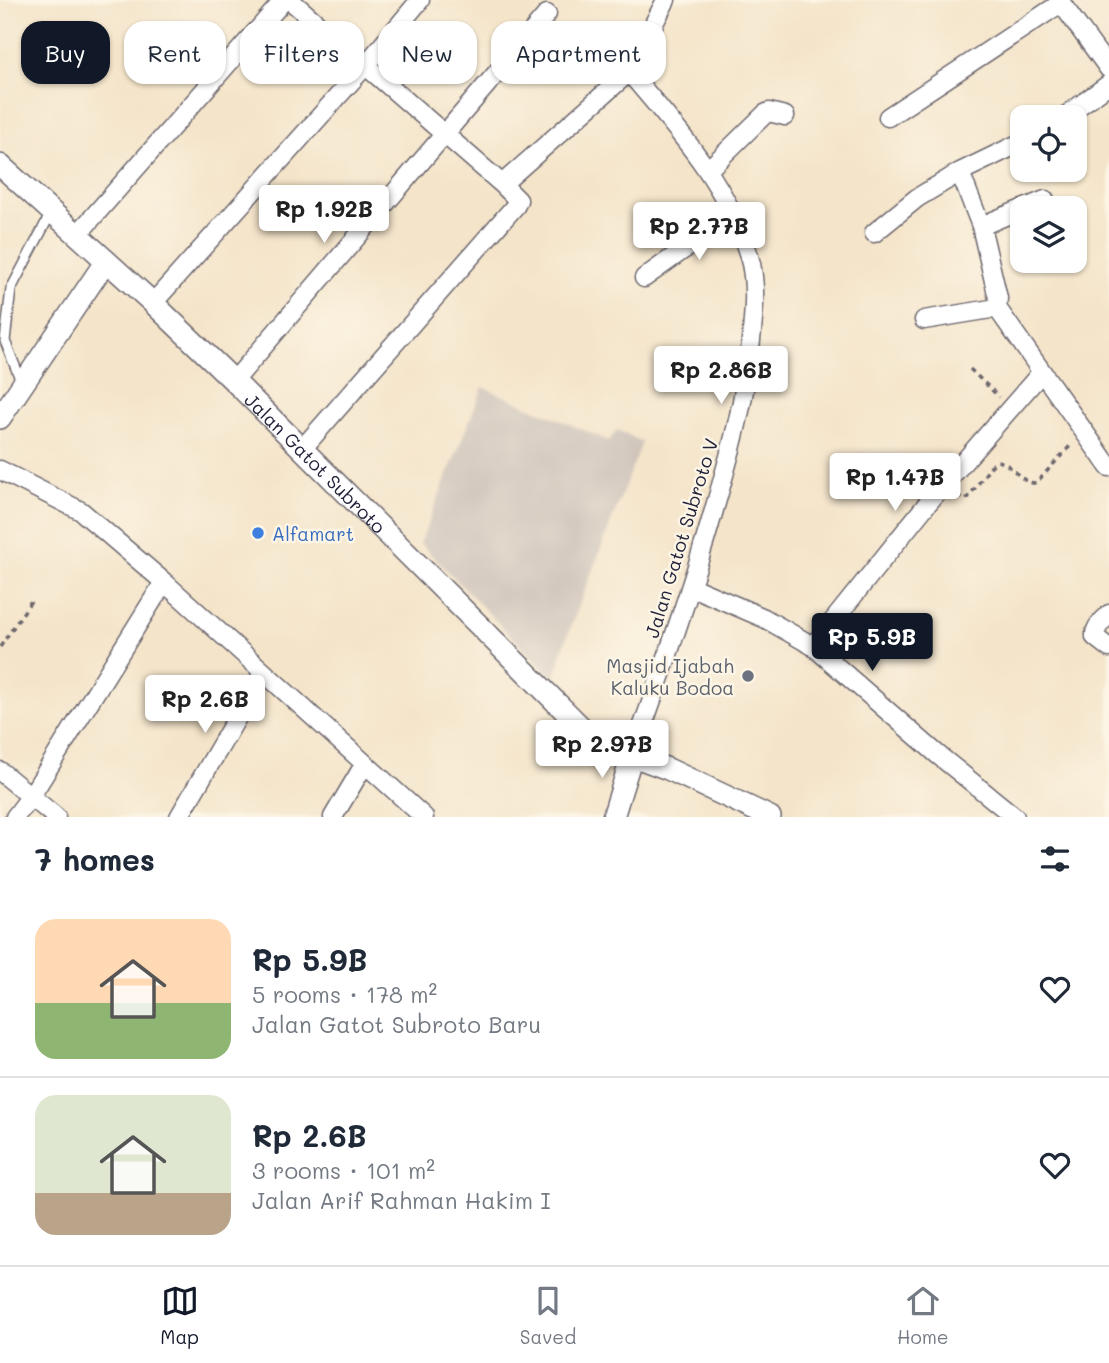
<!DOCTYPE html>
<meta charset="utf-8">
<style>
body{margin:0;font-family:Mali,sans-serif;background:#f2f2f3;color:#1f2937;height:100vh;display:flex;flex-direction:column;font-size:26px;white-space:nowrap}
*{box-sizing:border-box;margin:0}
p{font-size:23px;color:#747a83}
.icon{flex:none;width:38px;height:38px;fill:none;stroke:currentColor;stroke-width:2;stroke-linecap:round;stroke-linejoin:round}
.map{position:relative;height:817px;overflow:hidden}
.sheet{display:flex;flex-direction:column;background:#fff;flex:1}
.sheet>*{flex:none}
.banner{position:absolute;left:21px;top:21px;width:700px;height:63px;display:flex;gap:14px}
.buttons{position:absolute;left:1010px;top:105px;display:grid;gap:14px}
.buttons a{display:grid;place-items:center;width:77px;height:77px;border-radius:14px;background:#fff;box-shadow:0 2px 5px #0004;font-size:35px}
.price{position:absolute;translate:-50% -60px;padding:0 16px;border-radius:7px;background:#fff;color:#222;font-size:23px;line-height:46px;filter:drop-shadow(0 2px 4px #0008)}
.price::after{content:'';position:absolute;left:50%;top:42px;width:21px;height:16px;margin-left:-10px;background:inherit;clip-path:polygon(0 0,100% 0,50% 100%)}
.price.selected{background:#111827;color:#fff}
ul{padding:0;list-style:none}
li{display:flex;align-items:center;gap:21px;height:175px;padding:0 35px}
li+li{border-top:2px solid #e0e1e3}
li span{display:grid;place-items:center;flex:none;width:196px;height:140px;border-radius:21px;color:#555}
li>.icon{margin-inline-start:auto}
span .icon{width:84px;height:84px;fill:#fffc;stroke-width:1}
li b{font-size:30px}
h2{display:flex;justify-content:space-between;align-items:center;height:84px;padding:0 35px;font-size:30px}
.chip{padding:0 24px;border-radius:21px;background:#fff;box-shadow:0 2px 5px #0004;font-size:24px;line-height:63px}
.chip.selected{background:#111827;color:#fff}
.tabs{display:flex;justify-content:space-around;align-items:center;height:98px;border-top:2px solid #e0e1e3;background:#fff;font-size:19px;color:#747a83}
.tabs a{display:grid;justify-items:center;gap:4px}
.tabs .selected{color:#111827}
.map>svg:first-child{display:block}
.industrial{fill:#cdc2b9}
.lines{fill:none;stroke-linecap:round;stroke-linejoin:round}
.service-casing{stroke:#6c666d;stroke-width:12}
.minor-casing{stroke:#6c666d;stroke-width:21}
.tertiary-casing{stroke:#6c666d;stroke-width:24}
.path{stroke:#6c666d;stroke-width:3.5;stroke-dasharray:5 5;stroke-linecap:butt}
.service{stroke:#fff;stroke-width:9}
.minor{stroke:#fff;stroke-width:18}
.tertiary{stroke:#fff;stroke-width:21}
.shop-dot{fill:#3f7fe0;stroke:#fcf5e5;stroke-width:2.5}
.worship-dot{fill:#6b7280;stroke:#fcf5e5;stroke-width:2.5}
.labels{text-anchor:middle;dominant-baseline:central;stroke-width:5;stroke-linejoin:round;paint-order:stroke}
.street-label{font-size:19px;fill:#22223b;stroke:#fcf5e5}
.shop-label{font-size:19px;fill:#366cbe;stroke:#fcf5e5;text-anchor:start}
.worship-label{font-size:19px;fill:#5b616d;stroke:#fcf5e5;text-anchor:end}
</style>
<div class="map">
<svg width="1109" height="817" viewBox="0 0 1109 817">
<rect width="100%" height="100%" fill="#fcf5e5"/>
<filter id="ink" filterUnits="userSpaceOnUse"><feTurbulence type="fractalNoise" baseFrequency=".0143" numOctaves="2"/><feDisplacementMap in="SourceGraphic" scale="14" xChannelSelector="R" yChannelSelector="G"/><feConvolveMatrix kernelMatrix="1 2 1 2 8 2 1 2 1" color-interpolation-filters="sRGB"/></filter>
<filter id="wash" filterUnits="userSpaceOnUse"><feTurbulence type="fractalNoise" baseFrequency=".00686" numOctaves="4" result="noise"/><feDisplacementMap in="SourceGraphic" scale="28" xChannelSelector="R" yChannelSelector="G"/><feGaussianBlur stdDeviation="1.57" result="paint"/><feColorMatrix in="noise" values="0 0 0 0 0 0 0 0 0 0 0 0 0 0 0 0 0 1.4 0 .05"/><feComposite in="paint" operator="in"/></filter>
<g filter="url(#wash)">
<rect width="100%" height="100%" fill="#f4e4c9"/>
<!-- industrial -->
<path class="industrial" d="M483 387 609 441 617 430 642 442 566 639 554 680 420 543Z"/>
</g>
<g filter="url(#ink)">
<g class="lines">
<!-- service casing -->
<g class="service-casing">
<path id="service" d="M21 381 5 341 11 289 51 213"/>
</g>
<!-- minor casing -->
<g class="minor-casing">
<path id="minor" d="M290 0 502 184 518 200 516 205 302 449
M1059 0 1109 69
M629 72C677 129 727 183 749 256 757 282 754 314 751 340 746 398 730 455 714 510 690 594 661 675 632 756
M888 117 1061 3
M1064 117 1109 84
M709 169 765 114 769 112 785 116
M960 172 981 226 998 298 997 308 1109 467
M502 184 629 72 666 0
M1025 208 1045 200
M981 226 1022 209
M874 233 917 198 960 172 1022 142
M78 234 284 0
M644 278 683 250 735 218
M153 303 365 66 420 0
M924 320 997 308
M234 381 547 14
M0 470 81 511 164 582 424 817
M692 587 764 618 813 646 937 754 1015 817
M1109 614C1103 621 1094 627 1095 637L1109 648
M813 646 927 504 1042 372
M0 771 56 817
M15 817 31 796 164 582
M179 817 263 673
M333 817 364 765"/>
</g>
<!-- tertiary casing -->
<g class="tertiary-casing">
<g id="tertiary">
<path id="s1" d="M0 165 153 303 234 381 592 738 601 744 668 769 770 817"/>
<path d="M0 418 106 261"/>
<path d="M613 817 632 756"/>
</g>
</g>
<!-- path -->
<path class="path" d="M970 369 999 397
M957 495 963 499 968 498 991 466 997 461C1013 463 1020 484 1036 483L1072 444
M0 647 33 598"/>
<!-- service -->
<use href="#service" class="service"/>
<!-- minor -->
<use href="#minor" class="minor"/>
<!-- tertiary -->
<use href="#tertiary" class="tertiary"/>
</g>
</g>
<!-- markers -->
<circle class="shop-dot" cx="258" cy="533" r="7"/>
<circle class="worship-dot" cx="748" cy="676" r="7"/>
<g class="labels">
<!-- street labels -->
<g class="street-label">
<text stroke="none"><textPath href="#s1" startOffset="434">Jalan Gatot Subroto</textPath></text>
<text transform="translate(681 538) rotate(-73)">Jalan Gatot Subroto V</text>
</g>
<!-- shop labels -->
<g class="shop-label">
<text x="272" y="533">Alfamart</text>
</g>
<!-- worship labels -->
<g class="worship-label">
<text x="734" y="665">Masjid Ijabah<tspan x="734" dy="22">Kaluku Bodoa</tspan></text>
</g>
</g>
</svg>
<div class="buttons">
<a><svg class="icon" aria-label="locate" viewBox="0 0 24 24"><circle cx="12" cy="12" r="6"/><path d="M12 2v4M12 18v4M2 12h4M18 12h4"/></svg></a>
<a><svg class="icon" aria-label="layers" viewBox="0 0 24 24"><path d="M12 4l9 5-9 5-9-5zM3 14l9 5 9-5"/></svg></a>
</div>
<b class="price" style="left:324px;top:245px">Rp 1.92B</b>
<b class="price" style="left:699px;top:262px">Rp 2.77B</b>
<b class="price" style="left:721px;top:406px">Rp 2.86B</b>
<b class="price" style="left:895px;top:513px">Rp 1.47B</b>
<b class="price selected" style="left:872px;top:673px">Rp 5.9B</b>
<b class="price" style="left:205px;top:735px">Rp 2.6B</b>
<b class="price" style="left:602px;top:780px">Rp 2.97B</b>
<div class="banner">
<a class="chip selected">Buy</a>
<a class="chip">Rent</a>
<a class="chip">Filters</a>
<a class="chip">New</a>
<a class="chip">Apartment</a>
</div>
</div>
<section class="sheet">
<h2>7 homes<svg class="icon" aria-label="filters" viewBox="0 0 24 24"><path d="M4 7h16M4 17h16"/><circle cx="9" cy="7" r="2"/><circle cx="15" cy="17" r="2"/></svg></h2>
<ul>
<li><span style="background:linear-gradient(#ffd9b3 60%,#8fb573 0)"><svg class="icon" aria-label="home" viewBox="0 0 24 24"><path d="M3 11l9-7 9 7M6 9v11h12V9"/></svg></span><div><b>Rp 5.9B</b><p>5 rooms · 178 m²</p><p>Jalan Gatot Subroto Baru</p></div><svg class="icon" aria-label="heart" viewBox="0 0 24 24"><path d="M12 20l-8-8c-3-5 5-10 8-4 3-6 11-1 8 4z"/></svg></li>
<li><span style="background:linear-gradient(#dfe7d0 70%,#b9a48a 0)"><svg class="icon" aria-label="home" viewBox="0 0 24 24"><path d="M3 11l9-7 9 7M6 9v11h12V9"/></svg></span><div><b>Rp 2.6B</b><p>3 rooms · 101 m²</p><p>Jalan Arif Rahman Hakim I</p></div><svg class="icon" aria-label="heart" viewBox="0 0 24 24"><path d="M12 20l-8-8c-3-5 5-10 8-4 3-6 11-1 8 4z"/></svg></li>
</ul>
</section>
<nav class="tabs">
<a class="selected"><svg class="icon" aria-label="map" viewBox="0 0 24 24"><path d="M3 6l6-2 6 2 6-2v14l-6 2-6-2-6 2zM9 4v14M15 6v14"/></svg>Map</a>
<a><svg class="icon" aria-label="saved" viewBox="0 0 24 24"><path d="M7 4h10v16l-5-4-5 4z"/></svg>Saved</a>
<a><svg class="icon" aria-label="home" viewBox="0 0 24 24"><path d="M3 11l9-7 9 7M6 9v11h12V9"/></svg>Home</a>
</nav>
